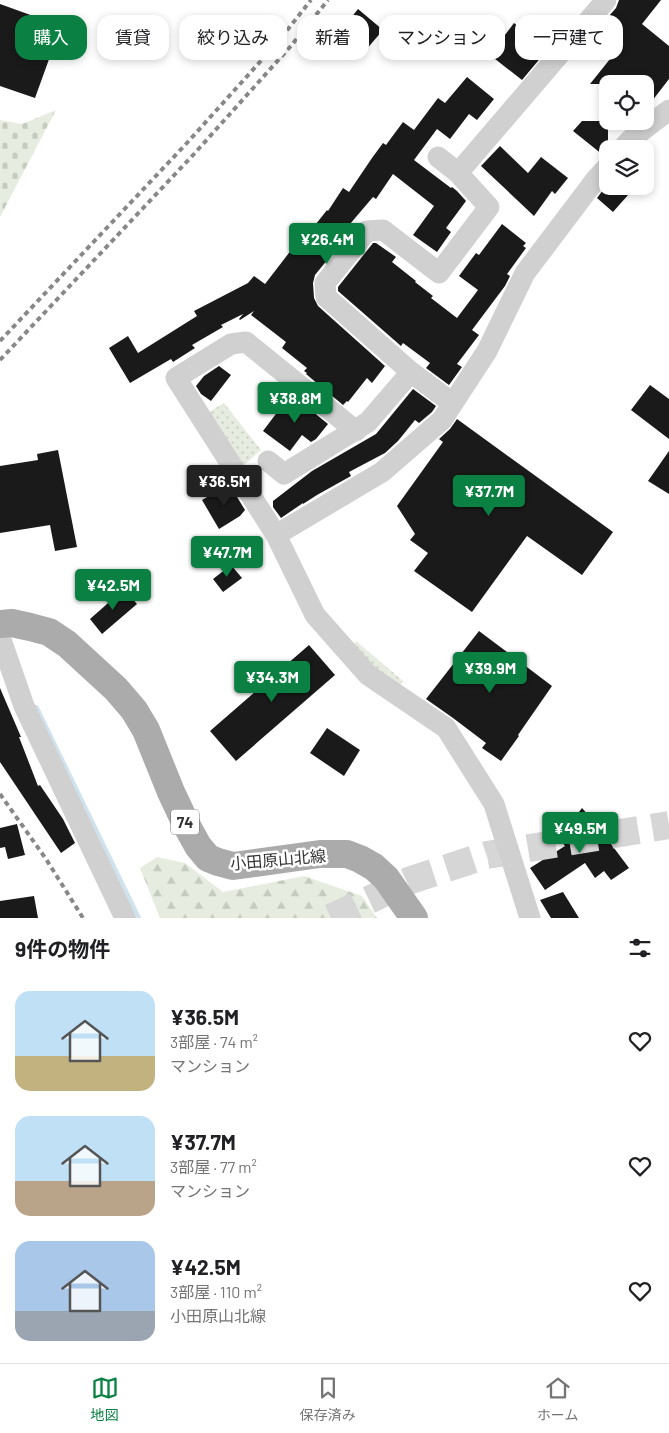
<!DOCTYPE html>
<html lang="ja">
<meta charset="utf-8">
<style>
body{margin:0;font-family:Barlow,"Noto Sans JP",sans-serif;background:#f2f2f2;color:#202124;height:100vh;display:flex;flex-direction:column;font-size:19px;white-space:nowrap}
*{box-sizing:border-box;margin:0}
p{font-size:16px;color:#757577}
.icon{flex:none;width:28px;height:28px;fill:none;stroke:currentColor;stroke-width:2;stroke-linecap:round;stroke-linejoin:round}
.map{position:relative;height:918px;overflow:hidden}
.side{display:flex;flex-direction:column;background:#fff;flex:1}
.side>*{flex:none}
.top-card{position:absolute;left:15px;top:15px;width:640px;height:45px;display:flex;gap:10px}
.tools{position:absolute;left:599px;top:75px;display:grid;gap:10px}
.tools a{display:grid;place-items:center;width:55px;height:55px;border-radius:10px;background:#fff;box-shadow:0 2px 8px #0003;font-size:25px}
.price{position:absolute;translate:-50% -42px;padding:0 11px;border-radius:5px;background:#0b8043;color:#fff;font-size:16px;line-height:32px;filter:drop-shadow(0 1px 2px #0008)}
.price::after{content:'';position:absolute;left:50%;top:30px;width:15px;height:11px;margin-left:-8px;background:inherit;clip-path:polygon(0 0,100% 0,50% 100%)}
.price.on{background:#222;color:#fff}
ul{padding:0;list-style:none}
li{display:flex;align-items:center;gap:15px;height:125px;padding:0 15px}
li span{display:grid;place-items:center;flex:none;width:140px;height:100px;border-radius:15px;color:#555}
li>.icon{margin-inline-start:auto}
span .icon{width:60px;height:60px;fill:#fffc;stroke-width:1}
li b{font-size:21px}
h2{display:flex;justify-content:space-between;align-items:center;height:60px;padding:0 15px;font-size:21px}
.chip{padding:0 18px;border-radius:15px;background:#fff;box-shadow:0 2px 8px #0003;font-size:18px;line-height:45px}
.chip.on{background:#0b8043;color:#fff}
.tabs{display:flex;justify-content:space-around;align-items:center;height:70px;border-top:1px solid #e0e0e0;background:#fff;font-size:14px;color:#757577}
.tabs a{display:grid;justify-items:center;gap:2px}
.tabs .on{color:#0b8043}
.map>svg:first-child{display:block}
.forest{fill:url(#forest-firs)}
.cemetery{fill:url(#cemetery-stones)}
.park{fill:url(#park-dots)}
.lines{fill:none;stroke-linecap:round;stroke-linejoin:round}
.stream{stroke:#cfe2ee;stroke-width:6}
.building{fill:#1a1a1a}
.secondary-tunnel{stroke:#d6d6d6;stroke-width:28;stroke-dasharray:28 14;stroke-linecap:butt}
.minor{stroke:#d0d0d0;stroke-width:21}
.primary{stroke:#ababab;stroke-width:28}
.rail{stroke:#888;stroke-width:4;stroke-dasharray:5 4;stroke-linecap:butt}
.labels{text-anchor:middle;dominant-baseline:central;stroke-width:5;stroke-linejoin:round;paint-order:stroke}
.shield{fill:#fff;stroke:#707070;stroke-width:1}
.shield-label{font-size:15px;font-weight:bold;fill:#333}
.street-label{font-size:16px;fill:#333;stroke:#fff}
</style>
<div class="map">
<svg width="669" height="918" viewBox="0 0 669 918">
<defs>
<pattern id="forest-firs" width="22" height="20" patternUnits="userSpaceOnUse" patternTransform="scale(1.25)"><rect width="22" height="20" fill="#e6ecdf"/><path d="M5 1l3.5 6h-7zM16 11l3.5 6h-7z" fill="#c6cbc0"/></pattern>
<pattern id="cemetery-stones" width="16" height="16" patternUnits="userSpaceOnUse" patternTransform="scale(1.25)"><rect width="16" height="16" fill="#e6ecdf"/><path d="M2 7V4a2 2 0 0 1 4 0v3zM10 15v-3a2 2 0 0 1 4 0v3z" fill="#c6cbc0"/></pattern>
<pattern id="park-dots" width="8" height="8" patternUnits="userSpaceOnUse" patternTransform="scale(1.25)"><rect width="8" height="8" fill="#e6ecdf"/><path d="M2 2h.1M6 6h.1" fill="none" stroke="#c6cbc0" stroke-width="1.8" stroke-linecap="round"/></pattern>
</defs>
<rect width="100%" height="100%" fill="#fff"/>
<!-- forest -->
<path class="forest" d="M157 857 185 863 223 892 304 876 362 896 377 918H160L140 868Z"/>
<!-- cemetery -->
<path class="cemetery" d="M56 110 0 217V120L22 124Z"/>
<!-- park -->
<path class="park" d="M224 403 261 450 244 465 207 413Z
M356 641 403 681 396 691 349 650Z"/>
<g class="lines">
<!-- stream -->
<path class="stream" d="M36 708 138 918"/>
</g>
<!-- building -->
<path class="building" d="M619 0H661L642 24 669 46V79L645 110V84H590L610 59 587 41 616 8Z
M0 4 61 26 35 98 0 86Z
M358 9 383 30 359 58 335 38Z
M514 23 548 49 522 80 490 55Z
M467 77 494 99 477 120 469 114 450 139 437 129 414 160 451 188 452 187 457 191 466 201 446 228 451 232 437 252 413 235 434 206 393 174 376 199 373 197 350 224 354 227 315 275 313 283 314 298 318 306 385 366 372 383 367 378 348 402 347 401 343 405 306 374 307 373 304 371 307 368 282 348 286 342 251 315 254 311 240 320 239 319 243 314 221 325 223 327 192 345 195 348 173 362 171 359 130 383 109 348 128 336 138 353 197 316 194 311 248 283 254 276 265 284 302 236 305 238 327 210 328 211 343 188 349 192 372 158 383 143 386 145 403 122 414 130 438 98 445 103Z
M582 121H608V154L603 155 573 131Z
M500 146 528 173 541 157 568 178 555 194 552 191 534 216 481 166Z
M606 186H636L613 212 597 198Z
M502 224 526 243 523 246 526 248 507 274 510 276 505 286 472 330 479 335 457 364 462 367 449 385 426 368 430 363 403 343 401 346 338 291V287L373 243H376L396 257 392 262 416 281 415 282 433 296 431 298 457 318 478 290 459 276 476 253 479 255Z
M219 366 231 375 211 401 201 394 196 386 204 376Z
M650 385 669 399V439L631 410Z
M413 389 436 406 432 412 419 423 415 420 398 441 385 453 349 472 351 476 317 495 303 504V503L281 518 273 507V501L312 471 376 434Z
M291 394 328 424 316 439 311 442 302 435 290 451 263 431Z
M457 419 613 532 582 575 527 536 472 612 414 571 428 553 410 540 415 534 397 506 443 442 439 439 450 429Z
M58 450 77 547 55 551 50 525 0 533V466L38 460 37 454Z
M669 451V494L648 481Z
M226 486 230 493 234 492 245 510 240 516 219 529 202 500Z
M231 565 242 578 223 592 213 579Z
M124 589 137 604 102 634 90 619Z
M479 631 552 686 518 735 519 736 501 761 482 748 486 743 453 718 426 699Z
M309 645 335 675 236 761 210 731Z
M0 688 21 737H19L38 786 40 785 63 819 75 843 61 853 0 762Z
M327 728 360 750 344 776 310 753Z
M582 808 596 824 629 868 611 880 604 871 595 878 585 863 545 890 530 868 565 846 559 838Z
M17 824 25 855 8 859 5 847 0 848V828Z
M563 892 579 918H551L540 900Z
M34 896 38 918H0V901Z"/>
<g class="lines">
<!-- secondary-tunnel -->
<path class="secondary-tunnel" d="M331 918 411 880 487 855 669 825"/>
<!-- minor -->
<path class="minor" d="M622 149 630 140 669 110
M458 173 606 0
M411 372 452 403
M356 431 246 342 231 344 176 378 276 535 382 472 442 420 487 351 525 273 596 179 608 166
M268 461 284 474 368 422 411 372 326 297 325 283 367 231 383 230 439 273 489 207 458 173 438 157
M276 535 315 615 368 675 446 728 494 804 530 918
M0 637 24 706 125 918"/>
<!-- primary -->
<path class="primary" d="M0 624 12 623 30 627 49 632 67 644 116 689 134 710 146 730 171 792 187 826 198 846 208 858 218 862 233 866 320 854H347L360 859 374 867 386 878 414 918"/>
<!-- rail -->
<path class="rail" d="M0 341 186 144 277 43 311 0
M0 360 194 154 290 47 328 0
M0 794 46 859 83 918"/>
</g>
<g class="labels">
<!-- shield labels -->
<rect class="shield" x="171" y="809.5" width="28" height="25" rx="4"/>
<g class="shield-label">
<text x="185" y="822">74</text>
</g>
<!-- street labels -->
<g class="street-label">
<text transform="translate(278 859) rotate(-5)">小田原山北線</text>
</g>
</g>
</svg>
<div class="tools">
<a><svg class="icon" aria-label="locate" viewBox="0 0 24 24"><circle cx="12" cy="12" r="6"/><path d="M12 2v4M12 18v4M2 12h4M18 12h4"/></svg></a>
<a><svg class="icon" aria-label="layers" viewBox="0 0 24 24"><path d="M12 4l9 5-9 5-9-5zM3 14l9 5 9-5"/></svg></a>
</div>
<b class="price" style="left:327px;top:265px">¥26.4M</b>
<b class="price" style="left:295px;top:424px">¥38.8M</b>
<b class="price on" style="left:224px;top:507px">¥36.5M</b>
<b class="price" style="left:489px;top:517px">¥37.7M</b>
<b class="price" style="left:227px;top:578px">¥47.7M</b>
<b class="price" style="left:113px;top:611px">¥42.5M</b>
<b class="price" style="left:490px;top:694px">¥39.9M</b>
<b class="price" style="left:272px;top:703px">¥34.3M</b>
<b class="price" style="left:580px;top:854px">¥49.5M</b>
<div class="top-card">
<a class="chip on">購入</a>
<a class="chip">賃貸</a>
<a class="chip">絞り込み</a>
<a class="chip">新着</a>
<a class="chip">マンション</a>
<a class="chip">一戸建て</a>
</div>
</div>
<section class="side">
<h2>9件の物件<svg class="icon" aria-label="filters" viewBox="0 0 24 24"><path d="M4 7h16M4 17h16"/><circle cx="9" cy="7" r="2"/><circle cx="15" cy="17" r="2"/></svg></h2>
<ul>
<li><span style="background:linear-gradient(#bfe0f5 65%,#c2b280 0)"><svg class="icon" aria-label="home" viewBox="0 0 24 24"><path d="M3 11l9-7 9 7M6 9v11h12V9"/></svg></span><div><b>¥36.5M</b><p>3部屋 · 74 m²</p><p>マンション</p></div><svg class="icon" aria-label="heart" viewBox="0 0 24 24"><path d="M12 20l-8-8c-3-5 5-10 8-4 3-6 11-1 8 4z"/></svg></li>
<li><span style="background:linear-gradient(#bfe0f5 65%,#b9a48a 0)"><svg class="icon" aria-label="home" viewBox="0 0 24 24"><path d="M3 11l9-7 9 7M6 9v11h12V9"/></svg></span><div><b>¥37.7M</b><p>3部屋 · 77 m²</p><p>マンション</p></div><svg class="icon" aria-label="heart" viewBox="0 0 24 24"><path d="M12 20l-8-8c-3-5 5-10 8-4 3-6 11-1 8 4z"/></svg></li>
<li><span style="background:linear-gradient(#a9c7e8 70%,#9aa5b1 0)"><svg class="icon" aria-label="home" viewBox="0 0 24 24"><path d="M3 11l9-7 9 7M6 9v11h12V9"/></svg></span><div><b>¥42.5M</b><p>3部屋 · 110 m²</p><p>小田原山北線</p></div><svg class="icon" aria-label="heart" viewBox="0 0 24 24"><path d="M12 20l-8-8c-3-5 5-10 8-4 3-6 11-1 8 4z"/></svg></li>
</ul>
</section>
<nav class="tabs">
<a class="on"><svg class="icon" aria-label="map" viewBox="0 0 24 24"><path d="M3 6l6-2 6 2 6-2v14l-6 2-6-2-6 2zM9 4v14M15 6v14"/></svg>地図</a>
<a><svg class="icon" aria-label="saved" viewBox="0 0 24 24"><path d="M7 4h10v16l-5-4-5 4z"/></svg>保存済み</a>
<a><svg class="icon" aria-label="home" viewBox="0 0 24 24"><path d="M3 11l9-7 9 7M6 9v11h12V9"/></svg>ホーム</a>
</nav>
